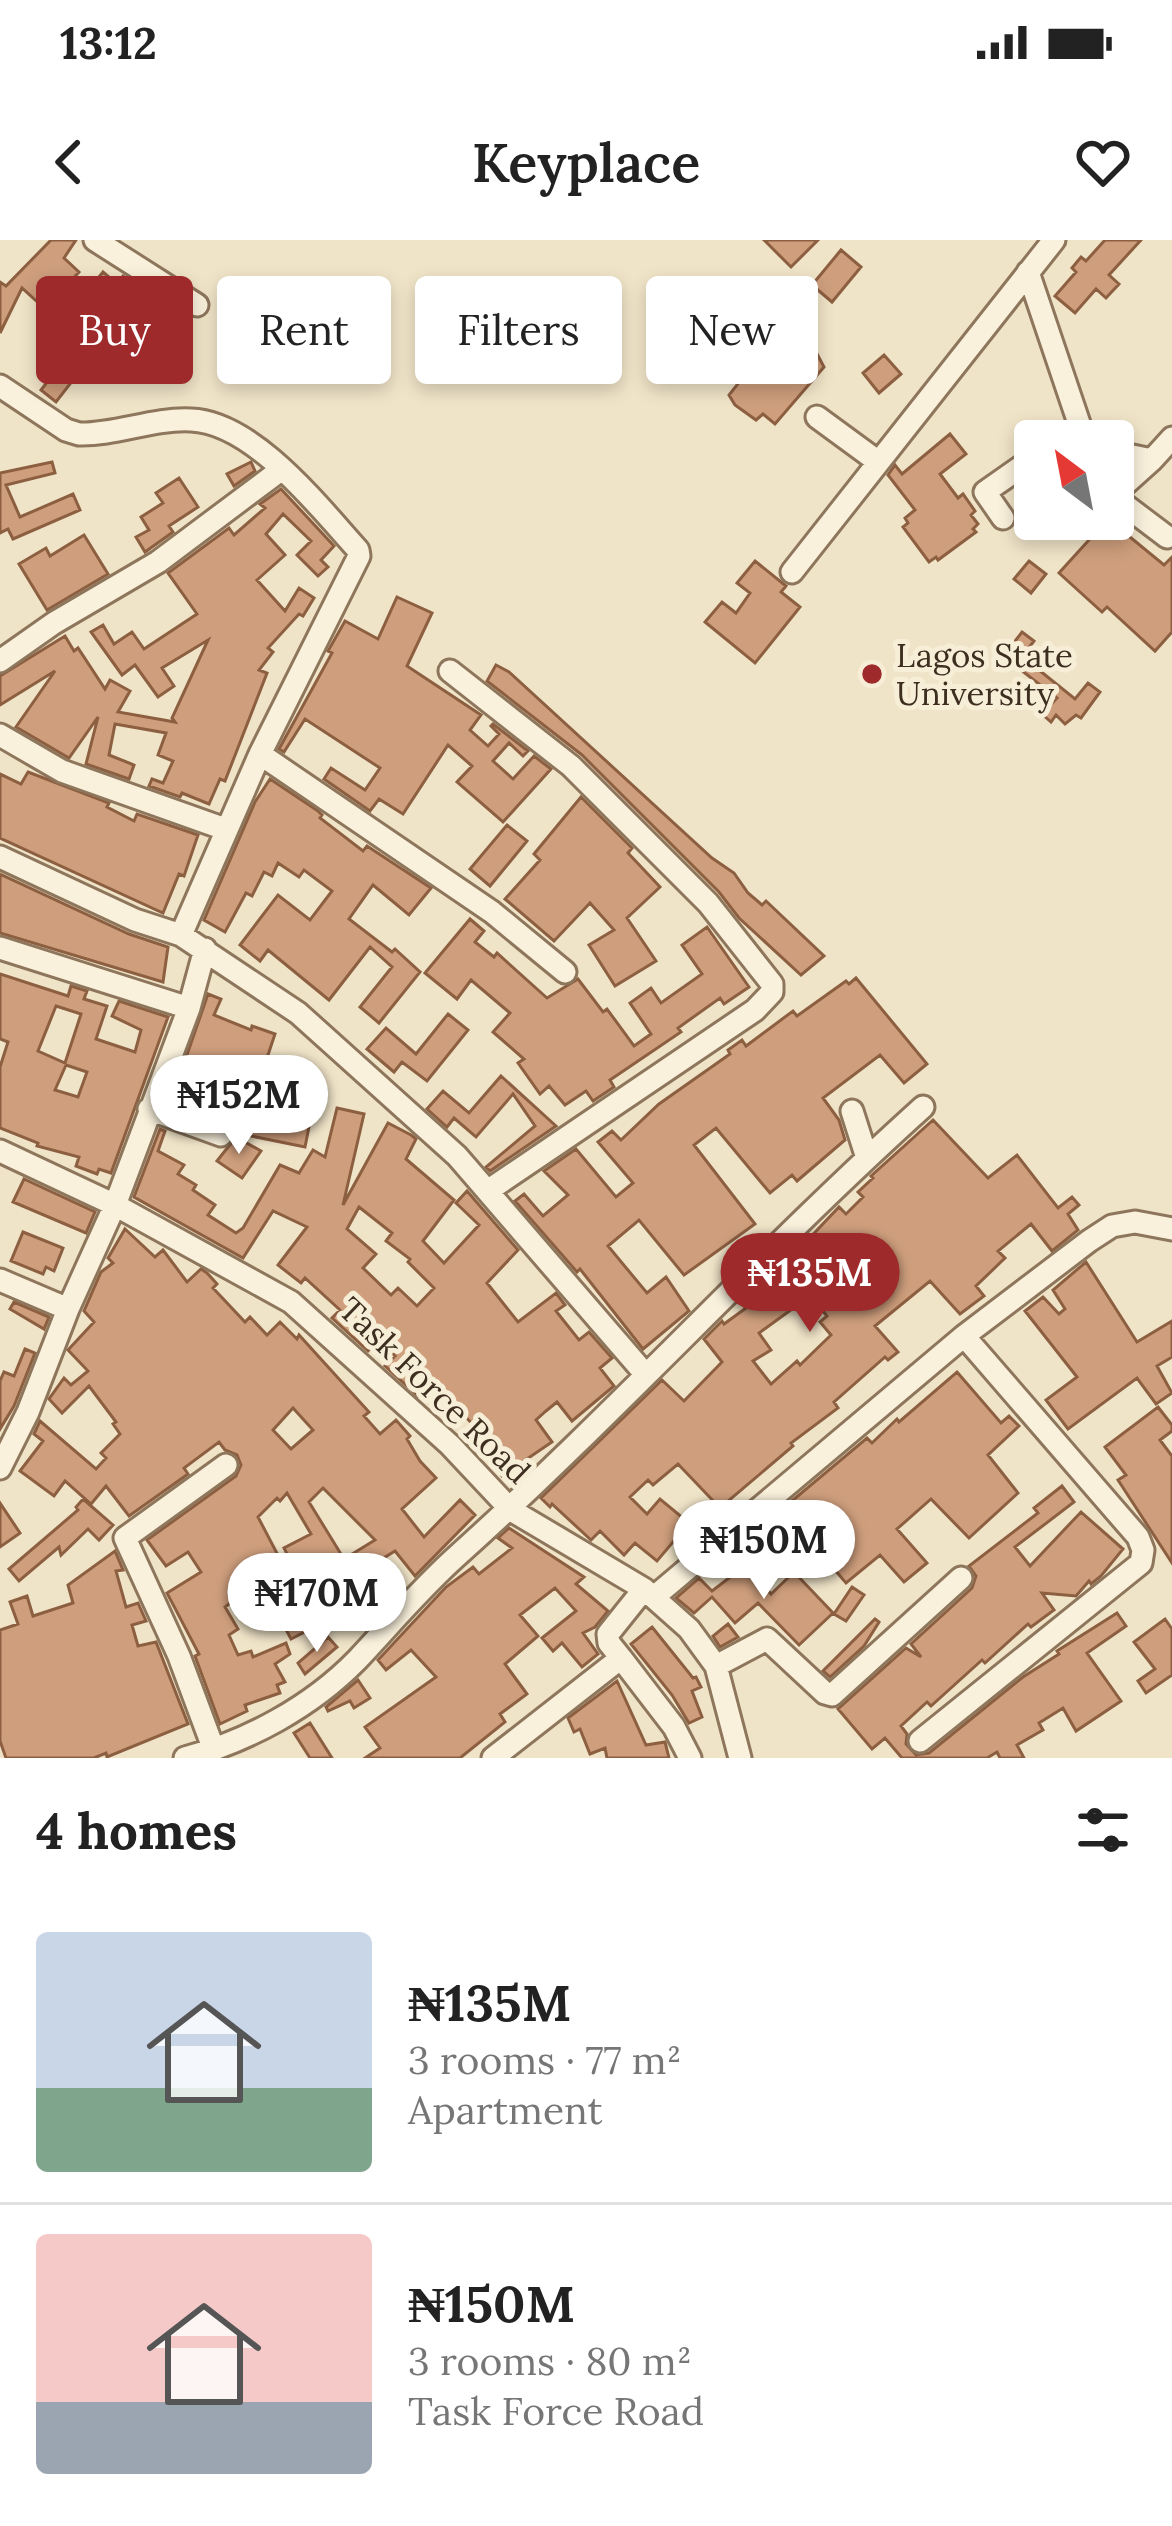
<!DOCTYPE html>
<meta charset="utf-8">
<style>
body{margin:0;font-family:Lora,serif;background:#f6f6f6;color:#222;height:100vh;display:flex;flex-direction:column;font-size:45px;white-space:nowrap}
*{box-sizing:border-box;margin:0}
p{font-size:39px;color:#767676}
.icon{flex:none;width:66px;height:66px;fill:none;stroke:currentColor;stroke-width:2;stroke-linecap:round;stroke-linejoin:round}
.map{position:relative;height:1518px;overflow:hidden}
.panel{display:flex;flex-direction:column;background:#fff;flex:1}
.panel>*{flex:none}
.guide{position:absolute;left:36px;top:36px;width:1101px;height:108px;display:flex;gap:24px}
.needle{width:78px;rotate:328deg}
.controls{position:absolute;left:1014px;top:180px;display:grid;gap:24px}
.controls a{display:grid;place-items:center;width:120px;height:120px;border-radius:12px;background:#fff;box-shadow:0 6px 18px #0003;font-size:60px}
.price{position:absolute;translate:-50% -102px;padding:0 27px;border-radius:42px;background:#fff;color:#222;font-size:39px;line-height:78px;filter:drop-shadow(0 3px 6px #0008)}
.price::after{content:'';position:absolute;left:50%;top:72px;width:36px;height:27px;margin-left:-18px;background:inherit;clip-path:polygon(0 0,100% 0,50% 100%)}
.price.on{background:#9e2a2b;color:#fff}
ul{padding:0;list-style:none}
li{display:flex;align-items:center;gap:36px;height:300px;padding:0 36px}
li+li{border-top:3px solid #e0e0e0}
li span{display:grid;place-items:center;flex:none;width:336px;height:240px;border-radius:12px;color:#555}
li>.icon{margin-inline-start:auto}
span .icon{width:144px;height:144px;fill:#fffc;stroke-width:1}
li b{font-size:51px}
h2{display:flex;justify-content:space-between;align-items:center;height:144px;padding:0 36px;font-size:51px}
.tag{padding:0 42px;border-radius:12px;background:#fff;box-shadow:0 6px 18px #0003;font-size:42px;line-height:108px}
.tag.on{background:#9e2a2b;color:#fff}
.status{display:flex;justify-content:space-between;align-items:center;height:84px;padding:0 60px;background:#fff;direction:ltr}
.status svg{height:33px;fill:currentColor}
header{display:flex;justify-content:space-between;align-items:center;height:156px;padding:0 36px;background:#fff;font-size:54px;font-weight:600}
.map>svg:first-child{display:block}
.building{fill:#cf9f7d;stroke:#8d5f41;stroke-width:3;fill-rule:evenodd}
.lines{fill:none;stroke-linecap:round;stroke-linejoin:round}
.minor-casing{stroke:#8d765c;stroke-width:27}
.minor{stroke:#faf1dc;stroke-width:21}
.poi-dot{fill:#9e2a2b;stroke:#f7eed8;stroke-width:4.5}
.labels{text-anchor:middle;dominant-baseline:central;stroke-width:10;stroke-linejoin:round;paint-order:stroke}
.poi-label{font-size:33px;fill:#3d2e20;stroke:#f7eed8;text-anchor:start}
.street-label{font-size:33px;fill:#3d2e20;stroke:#f7eed8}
</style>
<div class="status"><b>13:12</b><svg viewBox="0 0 49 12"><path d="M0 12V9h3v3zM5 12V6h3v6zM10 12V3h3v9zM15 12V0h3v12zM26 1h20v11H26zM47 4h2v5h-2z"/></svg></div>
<header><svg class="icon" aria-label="back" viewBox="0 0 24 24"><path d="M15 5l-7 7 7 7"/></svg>Keyplace<svg class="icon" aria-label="heart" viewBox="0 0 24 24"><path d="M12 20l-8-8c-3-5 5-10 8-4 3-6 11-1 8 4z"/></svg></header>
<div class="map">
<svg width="1172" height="1518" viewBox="0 0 1172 1518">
<rect width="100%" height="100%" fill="#f0e4c8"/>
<!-- building -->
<path class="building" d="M51 0H76L64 18 79 32 45 69 22 48 0 93V42L6 46Z
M764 0H818L791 27Z
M1105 0H1141L1109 35 1119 44 1106 58 1096 49 1075 73 1055 56 1076 32 1072 28 1081 17 1086 21Z
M841 10 861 27 832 62 812 45Z
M103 32 117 44 123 36 148 53 111 95 113 97 106 107 101 104 56 162 41 150 82 97 63 82Z
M784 85 815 110 824 127 775 184 763 174 756 180 735 165 729 155Z
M884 115 901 134 879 153 863 133Z
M950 194 966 214 940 234 958 258 963 254 975 271 971 275 978 284 973 289 976 292 938 320 936 317 929 322 903 287 908 283 905 278 915 270 888 235 895 225 902 234Z
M52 222 55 233 6 245 20 277 73 254 80 270 13 299 8 289 0 293V233Z
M251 222 255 231 234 246 227 234Z
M179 238 198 267 169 286 173 292 145 312 136 297 149 290 141 277 163 263 156 253Z
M281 249 334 306 321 320 328 327 318 336 297 315 311 301 283 274 266 294 285 315 257 340 285 371 299 348 314 358 303 376 299 374 268 408 273 412 259 430 267 433 225 541 220 539 209 564 182 553 180 557 149 546 152 539 163 543 173 521 158 515 166 493 115 484 109 515 134 525 129 539 86 524 98 477 69 518 16 487 55 431 0 465V436L65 396 74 411 78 408 105 449 110 440 130 451 118 472 175 482 172 478 208 400 162 428 174 446 158 457 135 425 122 435 91 392 103 385 114 404 132 392 144 409 197 374 168 333 229 288 234 295 265 268 260 264Z
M1108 279 1164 325 1172 317V392L1155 411 1107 367 1102 372 1059 333Z
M84 295 108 334 47 370 19 324 46 308 50 316Z
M755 321 786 346 781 352 800 367 755 423 705 382 722 362 736 373 750 353 737 343Z
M1029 321 1046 334 1031 353 1014 339Z
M397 357 432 373 407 426 481 475 470 490 488 506 499 494 491 486 493 484 528 511 523 516 509 503 493 521 513 539 534 516 551 529 503 582 457 542 472 526 448 505 403 574 379 559 370 571 324 539 331 528 365 550 380 528 305 479 284 512 279 509 332 413 328 411 345 381 378 399Z
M1022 392 1034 401 1018 422 1006 413Z
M1024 418 1075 459 1088 443 1100 452 1081 478 1076 475 1065 484 1056 475 1051 482 1042 474 1057 458 1017 427Z
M496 425 509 432 712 618 734 633 748 653 762 665 766 661 824 716 801 735 739 678 719 652 582 515 487 441Z
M28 532 109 563 107 567 134 581 137 574 198 595 184 636 179 634 163 673 0 598V534L21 544Z
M270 539 318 571 322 575 320 578 363 611 367 606 431 648 409 675 373 645 349 679 392 712 395 709 420 732 379 783 360 767 392 727 370 707 329 760 268 710 260 721 240 705 278 655 310 680 332 651 304 630 299 637 278 623 272 636 264 632 252 656 246 653 225 692 204 680 255 562Z
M581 557 632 608 628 613 660 647 627 678 656 721 615 746 589 705 614 690 590 663 554 701 505 659 540 620 534 614Z
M507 585 527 601 490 646 470 629Z
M0 634 129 694 168 707 163 742 0 693Z
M470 679 484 691 475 702 494 717 497 713 547 758 578 739 603 772 607 769 634 806 651 794 630 763 651 748 661 763 702 734 682 705 707 687 749 747 724 764 720 758 678 788 681 792 610 840 614 847 593 861 586 851 565 865 549 846 540 854 518 823 524 819 493 792 510 773 471 740 457 759 425 733Z
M0 734 68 756 71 746 87 751 84 759 107 766 96 799 135 812 141 790 112 776 119 761 168 777 111 933 99 929 97 934 76 926 79 917 37 906 38 903 0 888V827L8 802 0 799ZM56 766 81 774 65 823 38 811ZM66 825 87 832 78 857 55 850Z
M856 738 927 824 904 843 880 815 823 858 839 880 845 900 797 941 792 935 770 953 716 888 694 905 755 984 684 1035 639 980 608 1006 647 1053 666 1037 689 1071 643 1109 580 1029 577 1032 515 961 524 954 543 976 568 955 544 931 576 909 616 957 633 943 598 902 612 891 621 900 659 864 730 814 728 810 742 800 746 806 793 771 797 776 846 741 849 744Z
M208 754 221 759 214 775 251 790 252 786 275 794 263 830 282 835 278 850 315 857 305 907 236 893 244 856 189 832 186 838 180 835Z
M448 774 468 790 427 841 402 822 394 832 367 809 386 788 416 814Z
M501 836 556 886 490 931 486 927 535 886 513 854 476 897 454 878 447 887 427 869 443 851 469 873Z
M337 868 364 874 343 965 388 883 411 895 416 899 406 919 454 960 423 1001 444 1023 479 985 456 963 467 951 518 1010 487 1043 518 1082 556 1053 565 1065 556 1071 579 1100 589 1092 612 1118 600 1128 614 1146 572 1181 557 1162 546 1171 536 1180 552 1202 502 1236 484 1210 482 1213 472 1203 482 1193 455 1167 453 1169 440 1157 436 1162 423 1150 418 1156 385 1126 395 1116 378 1100 368 1111 332 1078 340 1070 305 1038 301 1043 278 1025 307 987 273 971 243 1018 134 957 160 889 165 891 158 911 184 925 178 934 196 945 193 950 215 965 208 975 236 993 243 988 280 925 299 933 313 910 325 917ZM359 967 392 993 386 1001 410 1019 408 1022 434 1048 417 1066 398 1048 391 1055 363 1028 376 1014 347 989Z
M933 880 988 938 1017 915 1058 968 1072 957 1079 965 1068 974 1078 990 1052 1011 1031 984 998 1011 1005 1018 976 1046 984 1056 960 1074 930 1041 875 1086 898 1112 888 1120 885 1117 834 1162 838 1168 791 1203 793 1206 720 1268 678 1224 653 1245 648 1240 630 1257 647 1274 660 1259 689 1283 657 1321 635 1303 624 1315 600 1291 591 1300 552 1264 550 1267 541 1258 662 1140 684 1161 722 1122 704 1099 722 1081 724 1084 746 1068 740 1062 783 1026 839 967 846 974 863 957 858 952 873 938 871 936ZM810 1056 827 1076 820 1082 831 1095 800 1125 797 1121 771 1144 753 1121 771 1110 759 1093Z
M236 897 261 911 242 938 217 921Z
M24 939 95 972 86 993 13 962Z
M125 989 155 1017 163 1010 187 1042 201 1029 207 1033 217 1044 213 1048 245 1082 250 1077 267 1095 280 1082 297 1099 299 1095 369 1172 364 1176 380 1194 396 1180 410 1196 407 1199 420 1221 436 1238 402 1269 424 1297 460 1260 475 1275 415 1336 395 1311 342 1344 355 1366 291 1399 271 1361 302 1344 284 1308 311 1294 287 1253 280 1261 277 1258 258 1277 280 1319 252 1333 258 1343 225 1367 238 1389 229 1395 238 1415 251 1411 253 1417 286 1403 290 1414 275 1424 285 1442 277 1445 280 1453 245 1465 247 1471 220 1484 195 1416 199 1414 167 1353 201 1332 188 1312 166 1326 147 1300 236 1236 241 1225 237 1215 225 1210 219 1202 184 1228 188 1234 129 1276 106 1246 91 1264 65 1241 54 1256 20 1231 43 1201 34 1194 40 1181 96 1229 106 1218 101 1213 120 1194 113 1184 116 1182 89 1146 62 1173 49 1159 64 1138 71 1145 88 1131 68 1110 94 1082 84 1071 101 1032 113 1023 108 1018ZM293 1168 313 1190 291 1209 273 1190ZM323 1248 375 1300 344 1319 309 1262Z
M23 992 63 1008 54 1031 46 1027 43 1034 11 1021Z
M1086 1022 1137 1102 1172 1081V1117L1157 1126 1172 1153 1156 1164 1137 1138 1068 1189 1046 1160 1077 1137 1025 1071 1043 1057 1059 1074 1065 1069 1053 1050Z
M14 1062 49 1077 44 1089 10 1069Z
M25 1109 35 1113 14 1166 0 1189V1141L4 1132 14 1136Z
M957 1132 1001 1183 1009 1176 1019 1186 988 1215 1018 1253 969 1298 931 1259 897 1289 927 1323 904 1342 880 1315 846 1343 828 1322 851 1302 821 1264 806 1276 793 1260 867 1198 872 1203 897 1179 899 1182Z
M1158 1167 1172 1185V1191L1160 1200 1172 1216V1323L1118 1240 1126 1235 1105 1207Z
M1062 1246 1074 1262 1015 1307 1030 1326 1081 1272 1123 1309 1101 1336 1091 1344 1089 1341 1076 1356 1042 1353 1054 1370 1031 1387 1028 1384 985 1423 982 1420 931 1466 927 1462 901 1486 907 1494 906 1504 916 1515 929 1513 1023 1437 1059 1414 1057 1411 1117 1373 1126 1386 1087 1413 1121 1461 1076 1491 1063 1468 1039 1483 1043 1490 1017 1505 1024 1518H1000L997 1512 987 1518H902L885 1498 872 1509 838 1469 906 1408 921 1417 911 1404 972 1348 976 1336 969 1326 1038 1273 1034 1268Z
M83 1259 113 1285 99 1300 88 1289 61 1315 59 1307 19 1341 9 1329 78 1270 76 1267Z
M0 1263 20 1293 0 1307Z
M803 1282 827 1311 800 1332 777 1303Z
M509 1288 584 1337 576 1344 608 1371 595 1387 583 1393 598 1414 582 1427 562 1403 553 1411 542 1398 576 1371 555 1348 520 1375 538 1396 505 1424 527 1454 500 1474 505 1482 460 1518H365L380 1508 365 1487 436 1437 411 1410 386 1430 378 1420 446 1347 473 1327 479 1334 512 1308 498 1298Z
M115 1311 123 1330 116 1331 126 1367 138 1363 146 1381 132 1385 138 1406 156 1402 188 1484 107 1517 106 1513 94 1518H6L0 1501V1390L18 1384 10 1362 27 1356 33 1376 73 1363 68 1345Z
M746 1325 771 1354 794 1332 833 1373 799 1405 758 1363 735 1383 712 1357 694 1373 676 1358 699 1338 712 1351Z
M852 1347 864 1355 846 1381 834 1374Z
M875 1379 879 1382 864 1406 830 1437 823 1431Z
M1165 1379 1172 1389V1435L1146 1453 1138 1441 1155 1429 1134 1402Z
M728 1384 738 1397 720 1407 713 1396Z
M652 1387 693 1438 696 1437 701 1447 692 1451 702 1477 689 1483 672 1455 631 1404Z
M328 1397 337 1407 305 1434 298 1423Z
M358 1440 370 1458 354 1468 350 1461 328 1471 326 1467Z
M617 1441 646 1505 665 1502 669 1518H607L605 1508 590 1514 580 1489 574 1492 568 1478Z
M310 1483 332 1518H310L294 1493Z"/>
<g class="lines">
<!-- minor casing -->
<g class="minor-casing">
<path id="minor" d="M95 0 197 65
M1028 32 1085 201
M0 146 66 190 79 194C116 195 153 178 191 180 253 182 319 267 358 310L359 316 260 514 181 695
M817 177 877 221
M1059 201 1080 186
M1113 212 1152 220 1172 198
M1113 255 1152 220
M1113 256 1167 297
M1003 278 985 252 1035 217
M792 332 1054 0
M0 421 54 383 158 322 282 229
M450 431 571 526 708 663 772 744V752L755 770 489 950
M0 495 62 531 225 589
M260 514 492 672 565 732
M0 617 135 680 181 695 298 773 457 916 646 1135
M0 708 189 768
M149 869 221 895
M852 871 867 918
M0 911 115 965 291 1062 450 1205 511 1270 644 1349 689 1389 716 1426 740 1518
M0 1040 68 1069
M0 1228 28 1172 68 1069 115 965 189 768 205 709
M654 1357 964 1096 1089 1001 1112 986 1135 982 1172 989
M621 1418 609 1403 608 1394 644 1349
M716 1426 767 1399 825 1453 832 1455 961 1338
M920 1501 1141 1323 1143 1310 1138 1297 964 1096
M214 1510 179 1416 125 1298 226 1225
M185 1518C248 1501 311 1467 357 1420 390 1385 421 1348 458 1315 618 1171 763 1011 923 867
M493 1518 621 1418 674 1487 690 1518"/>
</g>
<!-- minor -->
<use href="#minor" class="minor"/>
</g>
<!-- markers -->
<circle class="poi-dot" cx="872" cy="434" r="12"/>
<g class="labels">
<!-- poi labels -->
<g class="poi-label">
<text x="896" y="415">Lagos State<tspan x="896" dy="38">University</tspan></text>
</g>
<!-- street labels -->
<g class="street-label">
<text transform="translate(435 1150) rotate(44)">Task Force Road</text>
</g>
</g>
</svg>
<div class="controls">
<a><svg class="needle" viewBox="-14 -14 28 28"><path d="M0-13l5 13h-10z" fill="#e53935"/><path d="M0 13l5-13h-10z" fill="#767676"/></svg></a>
</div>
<b class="price" style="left:239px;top:917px">₦152M</b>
<b class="price on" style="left:810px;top:1095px">₦135M</b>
<b class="price" style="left:764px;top:1362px">₦150M</b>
<b class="price" style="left:317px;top:1415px">₦170M</b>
<div class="guide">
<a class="tag on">Buy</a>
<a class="tag">Rent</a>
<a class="tag">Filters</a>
<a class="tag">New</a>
</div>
</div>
<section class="panel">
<h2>4 homes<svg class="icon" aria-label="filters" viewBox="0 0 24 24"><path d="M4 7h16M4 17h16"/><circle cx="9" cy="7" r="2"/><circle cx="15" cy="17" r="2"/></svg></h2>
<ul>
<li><span style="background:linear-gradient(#c9d6e8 65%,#7fa58c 0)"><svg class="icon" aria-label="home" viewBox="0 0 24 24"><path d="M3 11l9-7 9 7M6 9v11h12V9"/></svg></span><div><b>₦135M</b><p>3 rooms · 77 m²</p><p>Apartment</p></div></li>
<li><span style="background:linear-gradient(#f6c9c9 70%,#9aa5b1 0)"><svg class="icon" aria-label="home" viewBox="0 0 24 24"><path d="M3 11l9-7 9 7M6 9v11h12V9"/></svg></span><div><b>₦150M</b><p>3 rooms · 80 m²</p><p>Task Force Road</p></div></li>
</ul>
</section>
